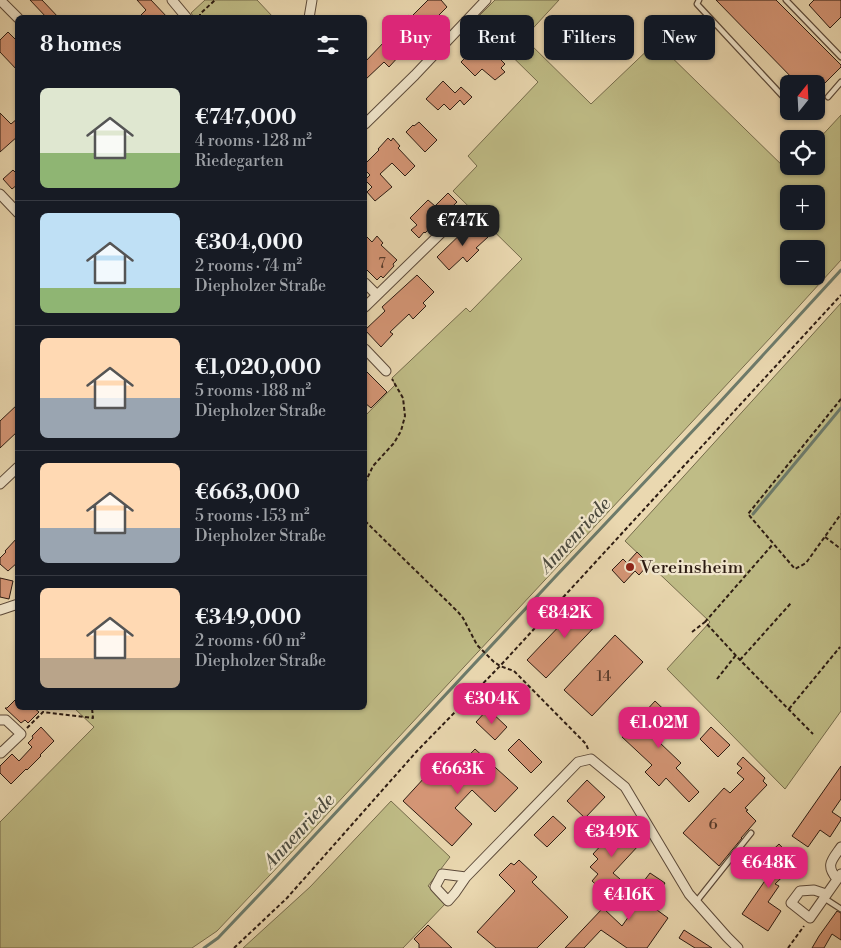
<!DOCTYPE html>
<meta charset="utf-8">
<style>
body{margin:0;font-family:"Libre Bodoni",serif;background:#20242c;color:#f1f3f6;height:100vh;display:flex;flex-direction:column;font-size:19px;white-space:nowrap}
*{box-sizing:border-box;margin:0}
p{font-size:16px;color:#9ea1a6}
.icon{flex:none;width:28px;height:28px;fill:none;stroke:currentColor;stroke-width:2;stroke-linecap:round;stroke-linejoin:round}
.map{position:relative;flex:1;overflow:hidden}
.side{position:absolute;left:15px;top:15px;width:352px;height:695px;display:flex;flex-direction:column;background:#171b24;border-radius:8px;box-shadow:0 1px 4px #0004}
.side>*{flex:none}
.top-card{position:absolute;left:382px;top:15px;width:382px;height:45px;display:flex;gap:10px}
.needle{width:32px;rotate:18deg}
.tools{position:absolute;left:780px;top:75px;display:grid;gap:10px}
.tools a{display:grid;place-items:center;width:45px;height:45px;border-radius:8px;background:#171b24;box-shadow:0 1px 4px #0004;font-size:25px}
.price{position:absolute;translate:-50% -42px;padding:0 11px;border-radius:10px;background:#db2777;color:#fff;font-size:16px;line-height:32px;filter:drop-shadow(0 1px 2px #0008)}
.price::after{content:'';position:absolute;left:50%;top:30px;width:15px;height:11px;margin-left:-8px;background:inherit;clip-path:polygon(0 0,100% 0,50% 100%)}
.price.current{background:#222;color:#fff}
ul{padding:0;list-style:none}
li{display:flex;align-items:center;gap:15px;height:125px;padding:0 25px}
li+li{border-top:1px solid #363941}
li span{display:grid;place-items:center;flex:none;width:140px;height:100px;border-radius:8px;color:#555}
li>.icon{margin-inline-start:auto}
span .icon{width:60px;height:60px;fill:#fffc;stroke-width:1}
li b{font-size:21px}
h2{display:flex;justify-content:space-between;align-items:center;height:60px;padding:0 25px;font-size:21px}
.tag{padding:0 18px;border-radius:8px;background:#171b24;box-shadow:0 1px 4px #0004;font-size:18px;line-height:45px}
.tag.current{background:#db2777;color:#fff}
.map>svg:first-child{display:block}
.green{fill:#bfbc86;stroke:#766c4c;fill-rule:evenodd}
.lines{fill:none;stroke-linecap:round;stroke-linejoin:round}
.stream{stroke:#6d7b6b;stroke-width:3}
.building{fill:#d59676;stroke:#2c1b12}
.lane-casing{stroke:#5c4a3a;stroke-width:7}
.street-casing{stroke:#5c4a3a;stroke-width:11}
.path{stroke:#2c1b12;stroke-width:2;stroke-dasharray:4 2.5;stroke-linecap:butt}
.lane{stroke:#f1e6cc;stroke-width:4.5}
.street{stroke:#f1e6cc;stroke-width:9}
.poi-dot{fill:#8f2418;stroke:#f1e6cc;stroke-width:2}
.labels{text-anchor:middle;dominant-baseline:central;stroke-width:4.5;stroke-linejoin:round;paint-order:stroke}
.number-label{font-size:15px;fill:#563a2b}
.poi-label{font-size:18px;fill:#2c1b12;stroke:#f1e6cc;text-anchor:start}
.water-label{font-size:19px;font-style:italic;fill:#4c4b3f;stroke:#f1e6cc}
</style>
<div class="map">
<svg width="841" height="948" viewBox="0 0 841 948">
<rect width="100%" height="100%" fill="#ead8b0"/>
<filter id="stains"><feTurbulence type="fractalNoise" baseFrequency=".004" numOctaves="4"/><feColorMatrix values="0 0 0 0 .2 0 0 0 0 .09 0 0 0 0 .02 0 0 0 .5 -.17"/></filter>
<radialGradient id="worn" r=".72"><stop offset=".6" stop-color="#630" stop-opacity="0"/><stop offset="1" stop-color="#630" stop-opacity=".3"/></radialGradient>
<!-- green -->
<path class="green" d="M205 0H257L273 17H194L191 13Z
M495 0H559L524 38 591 104 656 42 789 172 795 166H816V142L841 115V260L771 337 304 839 217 931 192 948H0V822L94 727 74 708H365V416L395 385 392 378 466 308 470 312 522 259 453 191 477 166 468 156 538 82 475 20ZM789 194H816V221H789ZM789 249H816V276H789Z
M841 303V711L785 789 667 669 710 622 625 541Z
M391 801 450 857 428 886 446 903 403 948H243L310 887Z"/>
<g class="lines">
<!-- stream -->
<path class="stream" d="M753 514 841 408
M204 948 218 938 274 879 556 576 719 403 841 270"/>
</g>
<!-- building -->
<path class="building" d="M30 0H42L59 18H47Z
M137 0H151L168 18H138L146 10Z
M428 0H441L447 7 411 43 396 27 409 15 411 17Z
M716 0H776L841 65V67L818 90 816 88V84H798Z
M814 0H841V17L830 28 809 5Z
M8 32 18 42V71L0 52V40Z
M385 41 400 55 389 67 384 62 365 80V62Z
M478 45 493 60 497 56 505 64 501 68 505 72 495 80 482 69 475 76 461 62Z
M443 81 455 93 461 87 472 97 464 105 460 100 450 110 444 104 438 110 426 99Z
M0 113 11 124 18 118V136L0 152Z
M419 122 437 140 425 152 406 132 413 125 414 126Z
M388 138 391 141 393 138 400 146 398 148 415 166 405 176 392 163 380 174 392 187 375 201 367 192 372 187 365 180 370 175 365 170V164L379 150 378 149Z
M13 170 18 175V184L12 189 3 179Z
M448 193 457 202 425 233 424 232 419 238 411 230 417 225 410 218 428 200 435 206Z
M473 222 488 237 476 248 479 250 467 262 463 257 449 270 437 257Z
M365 235 372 242 377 236 383 243 381 245 397 260 393 264 394 266 383 278 381 276 377 280 365 268Z
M417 275 434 292 423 303 426 306 413 319 409 314 390 332 393 334 381 347 365 330 385 311 382 307Z
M365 370 387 392 371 408 365 403Z
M18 404V431L0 448V421Z
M18 537V562L8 571 0 564V558L6 552 5 551Z
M637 552 649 564 639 575 635 571 624 583 612 570 623 559 627 563Z
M0 578 13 581 9 599 0 597Z
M584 600 603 618 546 678 527 660Z
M615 635 643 662 592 716 564 690Z
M18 697V708H34L39 712 28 723 25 720 21 723 5 708H7Z
M655 701 677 722 659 742 681 763 676 768 699 792 689 802 666 778 659 786 645 772 652 765 622 737Z
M488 709 507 727 495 740 476 722Z
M41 727 54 741 40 755 41 756 27 770 26 769 11 784 0 773V766L12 754 19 761 32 747 28 743 33 738 32 736Z
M711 727 730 745 718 757 700 739Z
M519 739 542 762 531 773 508 750Z
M475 749 518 788 495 812 472 790 455 808 472 824 452 846 403 801 437 764 450 775Z
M743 757 765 778 763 781 767 785 745 808 748 810 746 811 756 821 741 838H742L719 866 683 833 724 788 730 793 744 779 737 773 742 768 737 764Z
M841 766V799L832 812 841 818V820L830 837 820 830 808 847 792 836Z
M587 780 605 797 585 818 567 801Z
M553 816 566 828 547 847 534 835Z
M617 828 639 845 613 873 620 879 612 888 609 885 603 891 592 881 598 874 590 867 598 859 593 854Z
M779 844 797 863 775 884 779 886 768 902 781 911 768 931 742 914 771 872 761 861Z
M519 860 537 877 532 882 568 917 537 948H496L477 932 515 891 499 875 511 863 514 865Z
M650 873 665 883 650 905 668 918 647 948H627L601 930 584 948H565L603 908 622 926 641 899 634 894Z
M837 911 841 913V940L832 934 824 948H812L819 936Z
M428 925 452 948H419V944L414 939Z
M684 930 712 948H695L679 938Z"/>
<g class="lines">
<!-- lane casing -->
<g class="lane-casing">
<path id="lane" d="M699 0 697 4 789 103
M786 0 841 57
M828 97 841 82
M824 898 841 909
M696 902 751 833"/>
</g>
<!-- street casing -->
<g class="street-casing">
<path id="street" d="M0 0 18 18
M172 0 187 18
M309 18 312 0
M365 124 415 75 486 0
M0 194 18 213
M365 283 377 295
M365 307 442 232
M365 349 386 371
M0 484 18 467
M0 610 18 604
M0 720H6L21 734 1 753 0 752
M466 877 442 874 435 887 448 901 455 893 466 877 578 762 591 759 625 787 689 894 727 937 738 948
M837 879C825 865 832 860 841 847
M826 894 814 890 800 891 791 903 810 918 841 874"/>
</g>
<!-- path -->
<path class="path" d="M200 18V14L215 0
M841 399 748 514 795 569 806 563 841 514
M365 483 373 466 394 443 401 431 405 416 403 398 392 379
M365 521 458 612 463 618 477 645 494 662 500 666 514 671 586 744 588 749
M825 537 841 549
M705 622 773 544
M692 632 705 622 740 660 813 734
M740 660 791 603
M717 679 736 655
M789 709 840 647
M27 728 43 712 93 718 92 708
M234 948 287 898 417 751 500 666 841 295
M788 948 804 926"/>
<!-- lane -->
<use href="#lane" class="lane"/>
<!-- street -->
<use href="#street" class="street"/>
</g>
<!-- markers -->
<circle class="poi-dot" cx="630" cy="567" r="5"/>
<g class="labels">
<!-- number labels -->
<g class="number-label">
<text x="382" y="263">7</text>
<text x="604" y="676">14</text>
<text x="713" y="824">6</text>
</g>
<!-- poi labels -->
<g class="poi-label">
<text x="640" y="567">Vereinsheim</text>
</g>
<!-- water labels -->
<g class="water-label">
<text transform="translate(575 535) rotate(-47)">Annenriede</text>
<text transform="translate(299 831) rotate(-47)">Annenriede</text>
</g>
</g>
<rect width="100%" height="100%" filter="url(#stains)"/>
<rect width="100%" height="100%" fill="url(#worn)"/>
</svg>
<div class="tools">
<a><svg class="needle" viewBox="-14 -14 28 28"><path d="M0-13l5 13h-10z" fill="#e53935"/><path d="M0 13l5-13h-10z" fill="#9ea1a6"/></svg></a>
<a><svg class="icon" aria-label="locate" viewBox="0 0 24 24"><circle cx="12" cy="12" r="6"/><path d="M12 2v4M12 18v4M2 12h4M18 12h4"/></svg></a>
<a>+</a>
<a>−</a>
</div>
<b class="price current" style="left:463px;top:247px">€747K</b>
<b class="price" style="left:565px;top:639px">€842K</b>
<b class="price" style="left:492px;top:725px">€304K</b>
<b class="price" style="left:659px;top:749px">€1.02M</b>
<b class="price" style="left:458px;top:795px">€663K</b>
<b class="price" style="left:612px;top:858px">€349K</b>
<b class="price" style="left:769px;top:889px">€648K</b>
<b class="price" style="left:629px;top:921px">€416K</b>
<div class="top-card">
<a class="tag current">Buy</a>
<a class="tag">Rent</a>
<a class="tag">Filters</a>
<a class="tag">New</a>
</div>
<section class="side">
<h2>8 homes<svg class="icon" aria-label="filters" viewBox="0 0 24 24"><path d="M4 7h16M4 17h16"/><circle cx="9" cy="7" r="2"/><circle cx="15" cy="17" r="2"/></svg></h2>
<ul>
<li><span style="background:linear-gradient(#dfe7d0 65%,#8fb573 0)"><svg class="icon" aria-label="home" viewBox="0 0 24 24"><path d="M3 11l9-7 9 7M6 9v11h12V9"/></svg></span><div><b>€747,000</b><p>4 rooms · 128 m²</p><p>Riedegarten</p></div></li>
<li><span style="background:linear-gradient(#bfe0f5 75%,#8fb573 0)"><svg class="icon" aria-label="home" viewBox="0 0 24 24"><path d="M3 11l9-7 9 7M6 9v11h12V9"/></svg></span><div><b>€304,000</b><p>2 rooms · 74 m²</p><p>Diepholzer Straße</p></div></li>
<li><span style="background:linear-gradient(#ffd9b3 60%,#9aa5b1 0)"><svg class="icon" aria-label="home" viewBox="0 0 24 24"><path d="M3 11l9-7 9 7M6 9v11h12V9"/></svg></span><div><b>€1,020,000</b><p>5 rooms · 188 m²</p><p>Diepholzer Straße</p></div></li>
<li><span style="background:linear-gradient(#ffd9b3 65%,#9aa5b1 0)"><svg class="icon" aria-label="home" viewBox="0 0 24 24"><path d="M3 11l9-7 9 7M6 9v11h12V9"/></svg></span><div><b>€663,000</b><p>5 rooms · 153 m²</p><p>Diepholzer Straße</p></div></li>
<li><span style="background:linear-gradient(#ffd9b3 70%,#b9a48a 0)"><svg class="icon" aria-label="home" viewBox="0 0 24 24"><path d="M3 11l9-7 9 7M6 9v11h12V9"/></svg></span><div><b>€349,000</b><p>2 rooms · 60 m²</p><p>Diepholzer Straße</p></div></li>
</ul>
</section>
</div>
